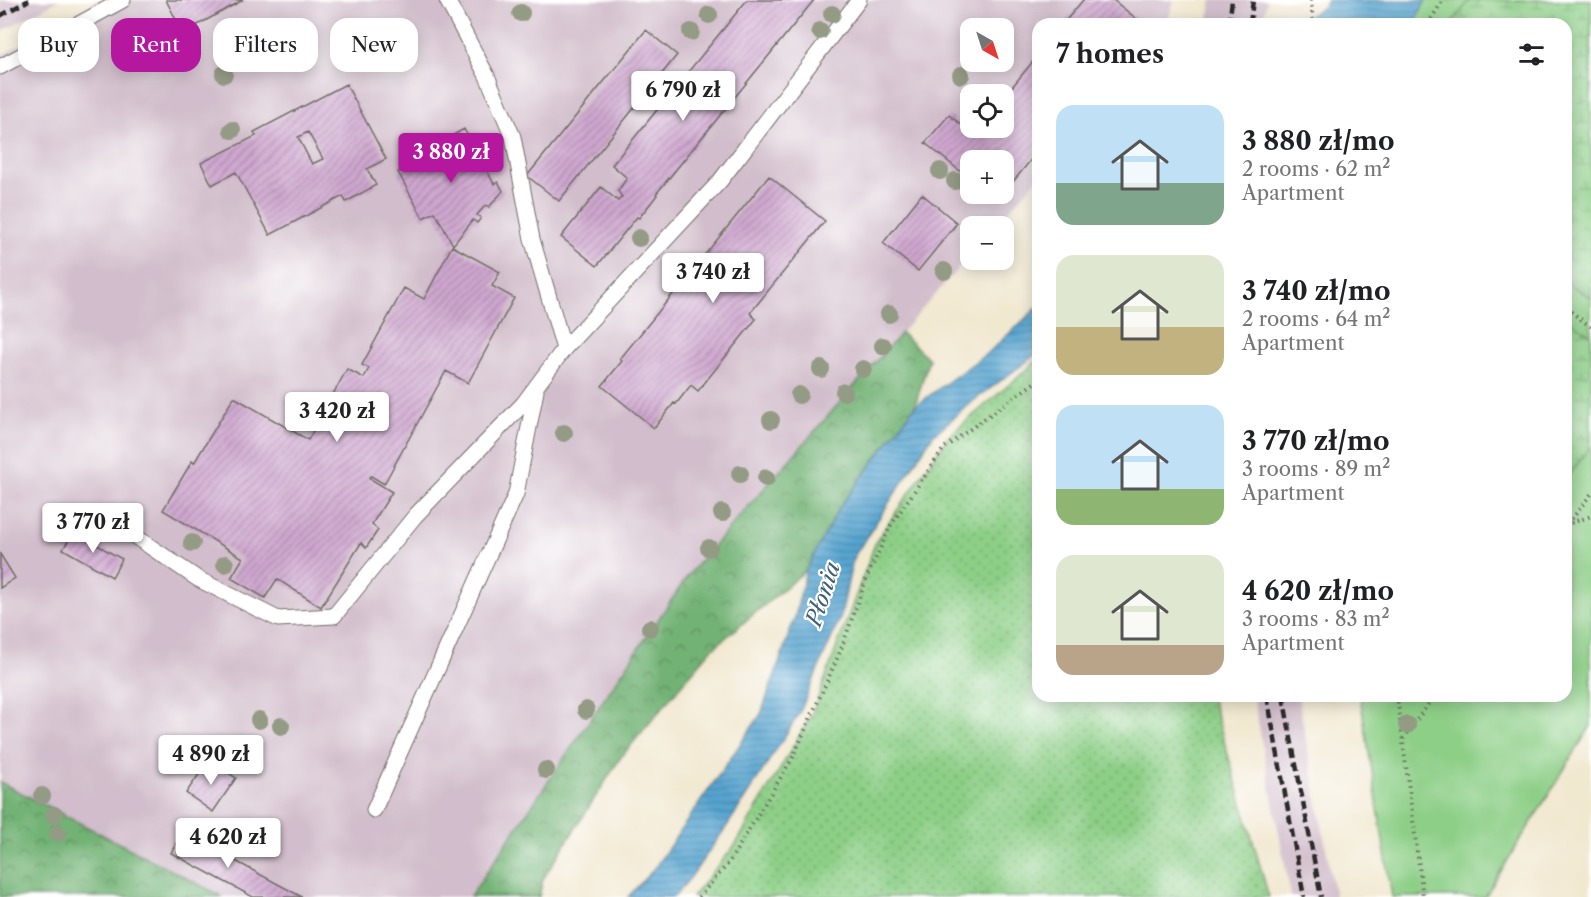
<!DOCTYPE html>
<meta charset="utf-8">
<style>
body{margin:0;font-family:"Libre Caslon Text",serif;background:#f6f6f6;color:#202124;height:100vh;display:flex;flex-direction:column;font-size:22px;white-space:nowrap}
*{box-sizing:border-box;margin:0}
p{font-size:20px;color:#757577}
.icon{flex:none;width:33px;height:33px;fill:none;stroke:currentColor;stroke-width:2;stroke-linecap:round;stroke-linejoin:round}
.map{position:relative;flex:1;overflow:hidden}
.panel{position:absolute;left:1032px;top:18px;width:540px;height:684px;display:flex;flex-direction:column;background:#fff;border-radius:18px;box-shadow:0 3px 15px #0003}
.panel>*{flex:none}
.top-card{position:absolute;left:18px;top:18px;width:570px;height:54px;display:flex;gap:12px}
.needle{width:39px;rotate:141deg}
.controls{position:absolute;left:960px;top:18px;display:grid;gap:12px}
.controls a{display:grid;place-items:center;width:54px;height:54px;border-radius:12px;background:#fff;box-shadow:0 3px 15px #0003;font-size:30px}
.price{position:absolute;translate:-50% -51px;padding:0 14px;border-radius:6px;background:#fff;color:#222;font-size:20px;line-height:39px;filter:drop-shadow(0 2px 3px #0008)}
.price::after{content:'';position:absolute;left:50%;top:36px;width:18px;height:14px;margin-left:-9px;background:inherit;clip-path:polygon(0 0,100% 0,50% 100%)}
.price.on{background:#b5179e;color:#fff}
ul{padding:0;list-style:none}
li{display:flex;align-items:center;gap:18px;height:150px;padding:0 24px}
li span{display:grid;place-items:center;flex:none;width:168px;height:120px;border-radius:18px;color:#555}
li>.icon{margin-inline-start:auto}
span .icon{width:72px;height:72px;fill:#fffc;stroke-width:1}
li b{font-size:26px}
h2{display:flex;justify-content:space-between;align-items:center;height:72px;padding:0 24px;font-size:26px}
.tag{padding:0 21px;border-radius:18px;background:#fff;box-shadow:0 3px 15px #0003;font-size:21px;line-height:54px}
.tag.on{background:#b5179e;color:#fff}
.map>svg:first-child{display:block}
.industrial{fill:#d1bdcb;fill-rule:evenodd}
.grass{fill:#8dcf87;stroke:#5c7d59;stroke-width:1.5}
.forest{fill:url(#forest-crowns);stroke:#4e6e50;stroke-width:1.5}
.wetland{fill:url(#wetland-marsh);stroke:#5c7d59;stroke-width:1.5}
.garden{fill:url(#garden-dots);stroke:#5c7d59;stroke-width:1.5}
.water{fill:url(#water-rules);stroke:#41687e;stroke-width:1.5}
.building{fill:url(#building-hatch);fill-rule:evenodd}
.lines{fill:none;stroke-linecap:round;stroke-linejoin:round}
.lane-casing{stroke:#706d65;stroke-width:17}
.path{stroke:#706d65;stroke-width:4;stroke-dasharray:1.5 4.5;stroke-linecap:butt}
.lane{stroke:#fff;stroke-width:15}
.rail{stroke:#2b2b2b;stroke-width:4.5;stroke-dasharray:9 4.5;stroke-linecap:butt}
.tree{fill:#949b85}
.labels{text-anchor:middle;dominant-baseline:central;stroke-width:4.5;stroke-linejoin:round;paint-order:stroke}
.water-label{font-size:22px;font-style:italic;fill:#3f6175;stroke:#fff}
</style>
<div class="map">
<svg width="1591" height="897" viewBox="0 0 1591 897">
<defs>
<pattern id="forest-crowns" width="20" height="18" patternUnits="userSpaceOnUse" patternTransform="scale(1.5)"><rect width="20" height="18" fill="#72b274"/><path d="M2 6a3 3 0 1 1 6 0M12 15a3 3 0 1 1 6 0" fill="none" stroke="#5e915f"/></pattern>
<pattern id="wetland-marsh" width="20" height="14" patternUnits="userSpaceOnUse" patternTransform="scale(1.5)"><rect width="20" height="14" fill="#8dcf87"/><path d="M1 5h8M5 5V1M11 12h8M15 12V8" fill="none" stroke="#73a86f"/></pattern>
<pattern id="garden-dots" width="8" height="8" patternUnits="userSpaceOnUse" patternTransform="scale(1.5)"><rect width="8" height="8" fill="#8dcf87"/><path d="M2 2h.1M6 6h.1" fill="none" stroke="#73a86f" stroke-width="1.8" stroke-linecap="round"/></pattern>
<pattern id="water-rules" width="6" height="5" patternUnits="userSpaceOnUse" patternTransform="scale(1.5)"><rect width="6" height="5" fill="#57a4d0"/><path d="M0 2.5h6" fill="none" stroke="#4886a9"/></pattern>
<pattern id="building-hatch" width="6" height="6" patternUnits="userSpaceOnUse" patternTransform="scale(1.5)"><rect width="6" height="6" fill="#cfa7cf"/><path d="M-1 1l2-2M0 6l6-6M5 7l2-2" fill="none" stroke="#a888a8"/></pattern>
</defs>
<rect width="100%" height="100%" fill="#fff"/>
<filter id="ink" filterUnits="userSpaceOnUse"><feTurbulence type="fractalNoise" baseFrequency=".0167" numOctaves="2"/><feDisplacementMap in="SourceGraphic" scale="12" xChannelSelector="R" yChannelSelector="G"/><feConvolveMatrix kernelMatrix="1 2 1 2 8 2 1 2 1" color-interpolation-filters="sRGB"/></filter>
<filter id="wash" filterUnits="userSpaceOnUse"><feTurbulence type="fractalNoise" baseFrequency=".008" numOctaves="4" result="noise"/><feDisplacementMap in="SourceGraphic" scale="24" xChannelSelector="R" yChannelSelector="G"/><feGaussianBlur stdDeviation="1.35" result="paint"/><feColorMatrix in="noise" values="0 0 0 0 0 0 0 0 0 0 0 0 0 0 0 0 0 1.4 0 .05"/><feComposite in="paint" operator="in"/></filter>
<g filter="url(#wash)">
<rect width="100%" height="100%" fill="#f1e8d0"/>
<!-- industrial -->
<path class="industrial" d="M0 0H59L0 32Z
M99 0H1174L1167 24H1038V178L995 226H970V255L689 574 470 897H223L0 782V56ZM970 28H1004V62H970ZM970 94H1004V128H970ZM970 160H1004V194H970Z
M1212 0H1267L1262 24H1207Z
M1253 696H1298L1335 897H1291Z"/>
<!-- grass -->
<path class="grass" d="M1426 0H1591V726L1485 897H1392L1360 696H1566V24H1414Z"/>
<!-- forest -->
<path class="forest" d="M901 333 929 359 915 406 839 508 806 570 710 651 621 757 543 879 539 897H470L689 574Z
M0 782 223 897H0Z"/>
<!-- wetland -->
<path class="wetland" d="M1470 0H1591V298L1566 282V24H1451Z
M1566 318 1591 335V446L1566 479Z"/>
<!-- garden -->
<path class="garden" d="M1038 360V696H1211L1269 897H692L736 844 812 714 876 541 948 437Z"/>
<!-- water -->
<path class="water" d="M1327 0H1426L1414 24H1293L1323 8Z
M1038 307V353L972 402 933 435 853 558 841 616 799 714 729 823 690 878 674 897H628L656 866 761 714 795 617 806 570 839 508 915 406 990 351Z"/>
<g id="blocks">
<!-- building -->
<path class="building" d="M166 0H243L183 33Z
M747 0H814L656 194 657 195 639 218 637 217 597 266 561 237 601 187 618 201 622 197 618 191 627 178 612 165Z
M1083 0H1113L1143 24H1063Z
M646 30 677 55 559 201 527 176Z
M1038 55V151L1004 193V160H970V179L925 143 949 115 973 134 979 128H1004V97Z
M346 84 386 159 367 169 376 185 346 202 343 196 270 235 236 172 212 185 201 163 256 136 254 132ZM308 132 323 159 312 164 298 137Z
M464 129 479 156 482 154 485 159 482 161 494 184 498 182 503 191 489 207 486 205 477 215 481 218 477 223 473 220 453 245 435 212 423 218 398 172 409 166 406 161Z
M769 176 825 221 750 313 756 319 698 391 691 385 676 404 674 403 654 428 602 386 622 361 620 359Z
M922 194 957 223 918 271 883 243Z
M988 194H1003L997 201Z
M452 246 500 272 492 286 514 298 468 383 446 371 384 484 371 476 369 478 392 492 372 524 378 530 366 548 361 543 321 607 277 579 265 598 231 578 243 558 163 510 192 461 194 463 234 397 308 440 347 369 364 378 369 368 362 365 404 288 424 299Z
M74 532 122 559 112 577 63 549Z
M0 554 15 578 0 588Z
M209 760 236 778 213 812 186 793Z
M182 832 226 856 302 897H253L171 853Z"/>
</g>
</g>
<g filter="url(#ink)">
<use href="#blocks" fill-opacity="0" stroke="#706d65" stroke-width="1.5"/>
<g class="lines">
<!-- lane casing -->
<g class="lane-casing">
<path id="lane" d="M447 0 487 76 513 137 532 239 564 349
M0 67 123 0
M130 533 198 579 278 619 334 616 415 516 523 404 564 349 720 181 859 0
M374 810 516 494 536 391"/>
</g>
<!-- path -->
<path class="path" d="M1311 0 1313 24
M1428 24 1443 0
M1566 308 1591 327
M1568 524 1591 494
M1566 526 1568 524 1591 516
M1397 696 1423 897
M1403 739 1434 696
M699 897 728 864 793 757 840 652 867 577 891 525 944 448 1038 380"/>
<!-- lane -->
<use href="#lane" class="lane"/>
<!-- rail -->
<path class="rail" d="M0 16 29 0
M1229 24 1232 0
M1250 24 1253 0
M1267 696 1304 897
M1283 696 1321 897"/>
</g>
<!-- trees -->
<g class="tree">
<circle cx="521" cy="13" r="9"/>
<circle cx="832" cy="14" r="9"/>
<circle cx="709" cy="15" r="9"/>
<circle cx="820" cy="31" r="9"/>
<circle cx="691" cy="32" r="9"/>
<circle cx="241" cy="61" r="9"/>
<circle cx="224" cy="74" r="9"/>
<circle cx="961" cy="75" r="9"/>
<circle cx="232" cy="130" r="9"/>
<circle cx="940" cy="171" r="9"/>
<circle cx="955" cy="181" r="9"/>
<circle cx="639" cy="238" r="9"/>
<circle cx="944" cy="271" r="9"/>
<circle cx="889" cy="314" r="9"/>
<circle cx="883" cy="346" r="9"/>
<circle cx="821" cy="369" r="9"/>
<circle cx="863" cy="369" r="9"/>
<circle cx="844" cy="392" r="9"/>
<circle cx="799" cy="395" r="9"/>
<circle cx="771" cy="420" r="9"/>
<circle cx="564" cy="433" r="9"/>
<circle cx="740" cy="474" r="9"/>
<circle cx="766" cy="478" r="9"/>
<circle cx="722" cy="513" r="9"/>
<circle cx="192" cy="543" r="9"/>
<circle cx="709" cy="548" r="9"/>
<circle cx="225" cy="564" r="9"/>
<circle cx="650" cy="628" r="9"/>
<circle cx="586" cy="710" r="9"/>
<circle cx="259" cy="720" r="9"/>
<circle cx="1407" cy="725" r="9"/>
<circle cx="281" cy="726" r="9"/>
<circle cx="546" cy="770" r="9"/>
<circle cx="42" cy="796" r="9"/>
<circle cx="54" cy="815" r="9"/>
<circle cx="58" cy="833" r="9"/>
</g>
</g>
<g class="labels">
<!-- water labels -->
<g class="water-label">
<text transform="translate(823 594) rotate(-72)">Płonia</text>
</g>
</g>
</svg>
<div class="controls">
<a><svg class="needle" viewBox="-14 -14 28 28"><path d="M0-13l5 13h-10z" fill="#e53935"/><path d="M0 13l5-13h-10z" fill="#757577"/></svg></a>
<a><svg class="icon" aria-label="locate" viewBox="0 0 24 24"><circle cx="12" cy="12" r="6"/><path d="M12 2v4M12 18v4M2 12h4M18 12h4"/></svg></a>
<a>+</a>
<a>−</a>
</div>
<b class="price" style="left:683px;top:122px">6 790 zł</b>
<b class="price on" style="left:451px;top:184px">3 880 zł</b>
<b class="price" style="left:713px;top:304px">3 740 zł</b>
<b class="price" style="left:337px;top:443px">3 420 zł</b>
<b class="price" style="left:93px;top:554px">3 770 zł</b>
<b class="price" style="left:211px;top:786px">4 890 zł</b>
<b class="price" style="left:228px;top:869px">4 620 zł</b>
<div class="top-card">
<a class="tag">Buy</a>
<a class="tag on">Rent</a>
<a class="tag">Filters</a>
<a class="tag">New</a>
</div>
<section class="panel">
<h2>7 homes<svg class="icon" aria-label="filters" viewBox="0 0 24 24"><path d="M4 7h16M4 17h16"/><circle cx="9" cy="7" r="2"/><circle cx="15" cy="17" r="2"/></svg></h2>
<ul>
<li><span style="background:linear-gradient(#bfe0f5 65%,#7fa58c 0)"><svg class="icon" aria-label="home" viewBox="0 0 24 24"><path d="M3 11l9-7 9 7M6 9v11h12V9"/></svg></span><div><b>3 880 zł/mo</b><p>2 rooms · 62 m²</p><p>Apartment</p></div></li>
<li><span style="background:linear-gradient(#dfe7d0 60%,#c2b280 0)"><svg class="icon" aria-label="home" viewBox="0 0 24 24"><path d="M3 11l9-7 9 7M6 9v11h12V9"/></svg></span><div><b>3 740 zł/mo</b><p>2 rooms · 64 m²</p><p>Apartment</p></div></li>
<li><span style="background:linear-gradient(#bfe0f5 70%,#8fb573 0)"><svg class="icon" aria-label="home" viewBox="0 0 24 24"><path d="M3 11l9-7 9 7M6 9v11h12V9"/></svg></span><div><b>3 770 zł/mo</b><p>3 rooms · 89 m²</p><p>Apartment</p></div></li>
<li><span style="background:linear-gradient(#dfe7d0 75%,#b9a48a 0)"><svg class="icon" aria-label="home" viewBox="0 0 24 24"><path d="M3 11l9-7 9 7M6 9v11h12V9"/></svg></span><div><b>4 620 zł/mo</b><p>3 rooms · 83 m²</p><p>Apartment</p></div></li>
</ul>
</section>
</div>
